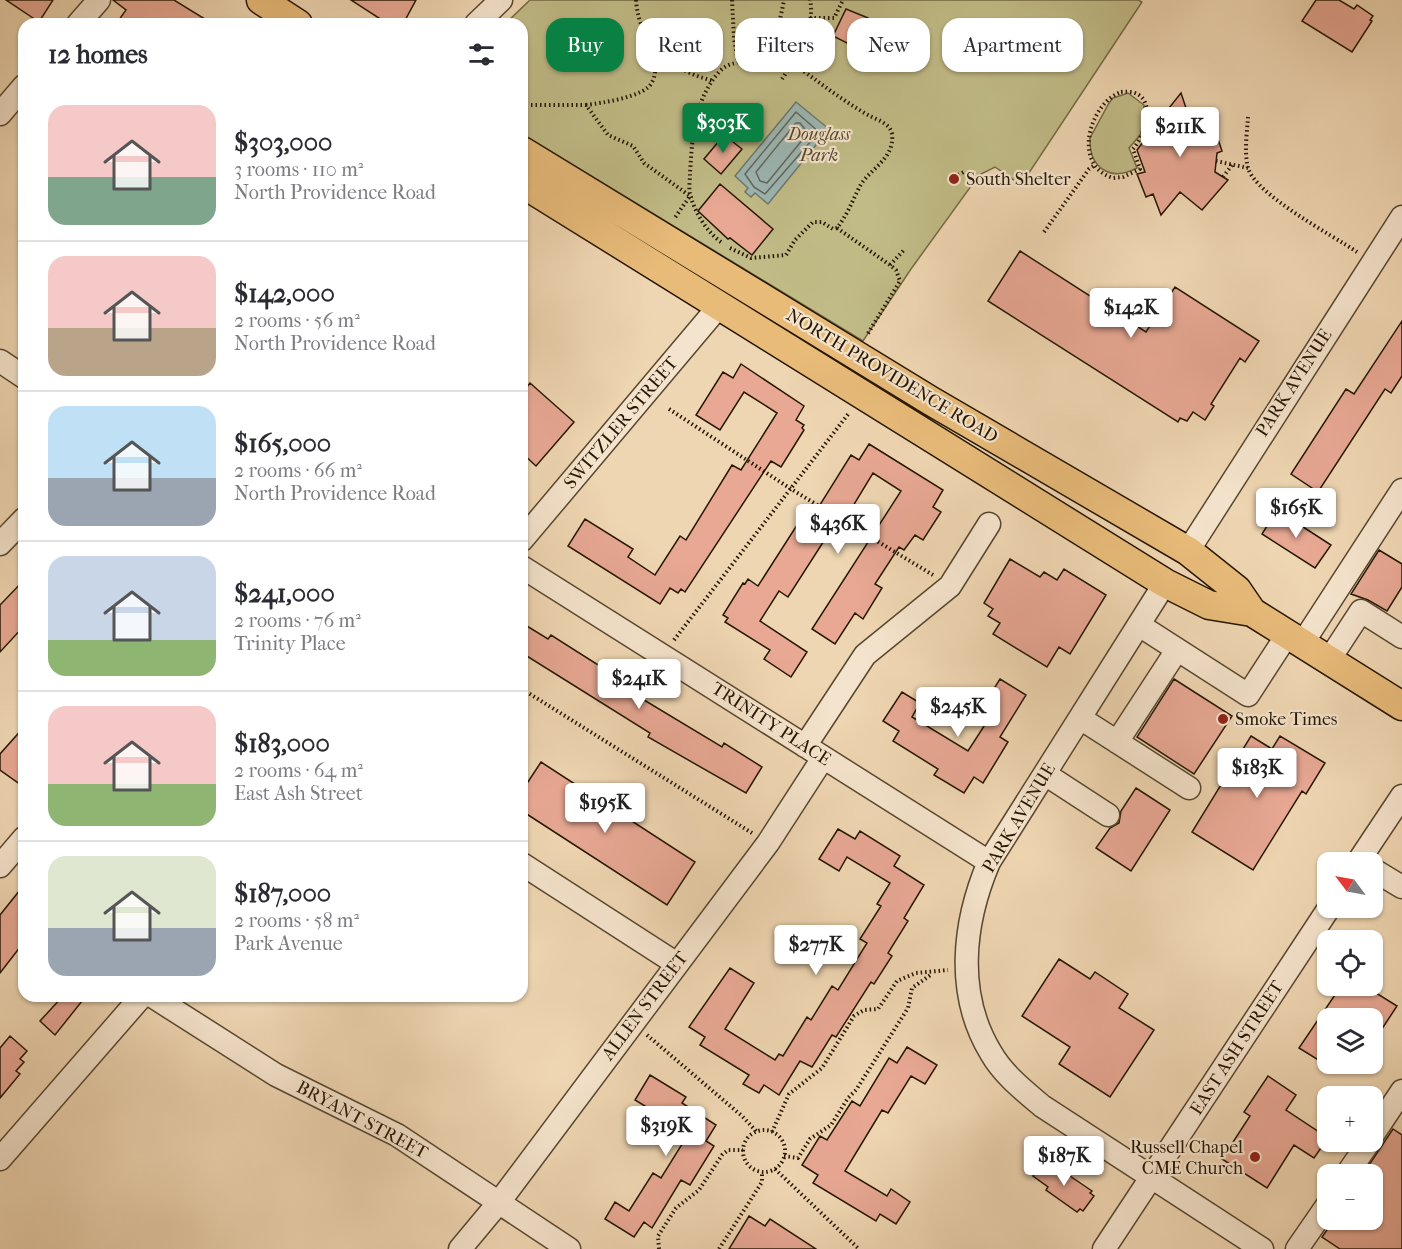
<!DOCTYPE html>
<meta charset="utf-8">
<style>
body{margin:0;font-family:"IM FELL French Canon",serif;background:#f7f7f7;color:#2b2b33;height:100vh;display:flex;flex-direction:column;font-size:22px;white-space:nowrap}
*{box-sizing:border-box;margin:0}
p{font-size:20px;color:#7c7c81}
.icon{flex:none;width:33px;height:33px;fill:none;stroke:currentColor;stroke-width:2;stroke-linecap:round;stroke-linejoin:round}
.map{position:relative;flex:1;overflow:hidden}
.sheet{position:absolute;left:18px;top:18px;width:510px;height:984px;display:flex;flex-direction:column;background:#fff;border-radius:18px;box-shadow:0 2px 4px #0004}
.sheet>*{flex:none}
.hud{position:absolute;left:546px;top:18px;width:570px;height:54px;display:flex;gap:12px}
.needle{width:39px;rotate:302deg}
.fabs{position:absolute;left:1317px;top:852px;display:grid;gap:12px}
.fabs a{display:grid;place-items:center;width:66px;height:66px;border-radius:12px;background:#fff;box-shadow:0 2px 4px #0004;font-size:30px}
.price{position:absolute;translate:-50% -51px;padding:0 14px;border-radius:6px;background:#fff;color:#222;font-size:20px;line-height:39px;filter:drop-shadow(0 2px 3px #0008)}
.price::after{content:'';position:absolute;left:50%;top:36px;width:18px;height:14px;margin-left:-9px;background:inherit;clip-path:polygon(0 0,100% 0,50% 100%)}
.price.selected{background:#0b8043;color:#fff}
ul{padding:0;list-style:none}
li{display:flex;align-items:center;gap:18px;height:150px;padding:0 30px}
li+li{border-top:2px solid #e1e1e2}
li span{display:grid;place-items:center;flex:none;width:168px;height:120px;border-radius:18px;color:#555}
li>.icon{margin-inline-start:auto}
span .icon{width:72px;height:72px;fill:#fffc;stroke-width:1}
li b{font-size:26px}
h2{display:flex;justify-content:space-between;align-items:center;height:72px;padding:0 30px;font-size:26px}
.tag{padding:0 21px;border-radius:18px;background:#fff;box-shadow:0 2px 4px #0004;font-size:21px;line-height:54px}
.tag.selected{background:#0b8043;color:#fff}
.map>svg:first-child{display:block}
.green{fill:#c1bc87;stroke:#746a45;stroke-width:1.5}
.water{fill:#9cb7b5;stroke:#6d776e;stroke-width:1.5}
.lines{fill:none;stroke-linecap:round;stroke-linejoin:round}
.shore{stroke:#61675c;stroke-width:1.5}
.building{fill:#e8a894;stroke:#261703;stroke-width:1.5}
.minor-casing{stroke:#58472f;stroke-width:25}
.major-casing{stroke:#261703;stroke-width:31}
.path{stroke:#261703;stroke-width:4;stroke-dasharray:1.5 3;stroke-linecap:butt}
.minor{stroke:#f5e4cd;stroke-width:22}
.major{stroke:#e8bb79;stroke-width:28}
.poi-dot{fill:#8f2418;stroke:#f5e4cd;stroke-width:2}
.labels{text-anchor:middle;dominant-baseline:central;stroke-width:4.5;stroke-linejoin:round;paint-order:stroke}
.park-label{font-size:18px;font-style:italic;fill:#54492b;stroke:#f5e4cd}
.poi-label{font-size:18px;fill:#261703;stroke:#f5e4cd;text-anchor:start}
.street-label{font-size:18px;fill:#261703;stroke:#f5e4cd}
</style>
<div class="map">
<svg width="1402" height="1249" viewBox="0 0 1402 1249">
<rect width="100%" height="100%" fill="#efd6b2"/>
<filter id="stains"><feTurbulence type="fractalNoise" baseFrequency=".00333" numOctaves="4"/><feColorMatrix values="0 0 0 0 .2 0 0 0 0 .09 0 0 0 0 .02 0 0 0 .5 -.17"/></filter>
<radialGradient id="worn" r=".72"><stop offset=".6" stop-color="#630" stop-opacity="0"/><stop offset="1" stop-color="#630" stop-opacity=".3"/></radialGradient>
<!-- green -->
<path class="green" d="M530 0H1138L1142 2 1021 185 995 167 979 175 911 269 863 341 522 134V24H505Z
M1128 93 1144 105 1141 134 1129 148 1137 168C1110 182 1089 168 1090 138L1109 103 1113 98Z"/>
<!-- water -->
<path class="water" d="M796 102 829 129 768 204 755 193 751 197 745 192 748 188 735 176Z"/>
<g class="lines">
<!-- shore -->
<path class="shore" d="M796 112 819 132 765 194 754 187 745 174Z
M796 123H800L808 133 767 183 760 181 756 172Z"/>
</g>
<!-- building -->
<path class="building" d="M6 0H53L39 22Z
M113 0H174L213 24H116L126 10Z
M351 0H416L403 24H388Z
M1316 0H1339L1354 9 1357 5 1373 16 1370 20 1372 21 1352 52 1302 21Z
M846 9 868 18 855 47 833 36Z
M1181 93 1191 123 1210 115 1222 151 1217 153 1215 172 1228 180 1202 210 1180 192 1161 215 1153 194 1146 197 1137 174 1145 172 1137 150 1151 132 1145 128 1159 109 1165 113Z
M724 135 742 149 721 174 704 159Z
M720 184 773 229 752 255 730 238 728 239 698 211Z
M1020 251 1146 332 1175 287 1259 341 1245 362 1240 358 1211 404 1214 406 1205 420 1193 412 1187 421 1180 418 1178 422 988 301Z
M1402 321V376L1391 393 1385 389 1318 492 1291 474 1346 389 1354 394Z
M741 364 804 406 796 420 804 425 802 428 804 430 781 467 771 461 685 592 681 589 678 593 670 588 660 604 568 546 585 519 633 549 628 557 655 575 680 536 686 540 732 465 741 470 777 413 744 392 720 430 696 415 723 372 733 378Z
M530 383 574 422 536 466 522 453V393Z
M869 444 943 490 933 507 941 512 923 540 915 535 904 550 899 547 875 584 882 588 863 619 855 613 835 644 812 629 901 491 873 473 850 511 845 508 788 597 779 591 760 621 807 652 791 677 764 659 770 650 725 622 728 618 723 615 743 583 745 584 748 579 758 586 806 511 813 516 851 455 859 460Z
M1277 510 1331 545 1315 568 1262 534Z
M1379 550 1402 564V587L1387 611 1368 600 1351 594Z
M1010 559 1040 577 1044 572 1057 580 1064 569 1106 595 1070 654 1059 647 1047 667 993 634 1000 623 988 616 993 609 984 603Z
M24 580V626L0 652V605Z
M522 623 548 639 551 635 647 696 644 700 722 747 724 743 762 767 746 793 648 737 650 733 522 653Z
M1000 679 1026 695 1000 737 1008 742 983 783 974 777 964 793 934 775 938 769 893 741 899 731 883 721 902 692 920 703 912 717 968 751 988 720 978 714Z
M1174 679 1232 716 1194 774 1137 737Z
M24 727V787L0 770V754Z
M1251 736 1272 749 1280 736 1325 763 1306 794 1302 791 1253 870 1192 832Z
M541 762 695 862 667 905 522 811V791Z
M1136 788 1170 810 1131 871 1096 848 1110 828 1119 823 1121 811Z
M838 829 855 839 860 831 900 856 894 866 924 885 904 918 908 921 888 953 892 956 874 984 871 982 836 1037 832 1035 812 1067 800 1061 779 1095 764 1085 759 1093 743 1084 749 1075 700 1045 705 1037 689 1027 730 968 754 983 725 1029 775 1060 779 1054 783 1056 807 1017 811 1020 832 986 838 990 867 943 860 939 881 906 877 904 890 883 847 857 839 871 819 859Z
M24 885V942L0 973V915Z
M1059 959 1090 979 1095 972 1128 994 1119 1008 1154 1030 1110 1097 1059 1064 1070 1047 1022 1016Z
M1341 986H1365L1397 1006 1372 1044V1018H1328V1066L1299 1048Z
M63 996H86L55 1035 40 1021Z
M10 1036 27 1051 20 1059 24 1062 16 1071 20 1074 0 1098V1048Z
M907 1047 937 1065 925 1084 911 1076 888 1113 882 1110 845 1171 887 1196 891 1189 910 1202 896 1224 880 1214 876 1221 813 1183 818 1175 802 1165 820 1136 827 1140 852 1101 860 1106 889 1058 897 1063Z
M650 1075 686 1097 682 1103 716 1125 706 1141 714 1146 690 1185 681 1180 652 1228 644 1222 634 1237 605 1219 615 1202 629 1211 653 1173 661 1178 689 1133 635 1100Z
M1268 1076 1296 1095 1286 1110 1328 1138 1314 1158 1294 1145 1267 1188 1222 1159 1250 1116 1244 1112Z
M1393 1129 1402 1135V1249H1340L1322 1237 1334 1220H1372V1174H1363Z
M1045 1159 1092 1191 1090 1193 1094 1196 1083 1211 1080 1209 1077 1212 1046 1190 1048 1187 1033 1176Z
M749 1216 765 1226 770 1219 816 1249H729Z"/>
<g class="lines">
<!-- minor casing -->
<g class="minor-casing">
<path id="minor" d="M78 24 99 0
M476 24 501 0
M0 114 24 86
M0 361 24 377
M522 540 720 305
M0 544 24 519
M1188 551 1402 217
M522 567 989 862
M1165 583 989 862C963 923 955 994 991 1053 1003 1074 1023 1090 1042 1106L1262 1249
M1139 625 1248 695 1287 635
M1302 644 1402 490
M1329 660 1361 611 1402 637
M1080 718 1189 788
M1117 742 1177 650
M805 746 865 655 950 586 989 524
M1045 774 1108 815
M1358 862 1402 796
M522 864 677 964
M0 866 24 838
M1372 869 1402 887
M152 996 276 1075 397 1135 569 1249
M1372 1136 1402 1091
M0 1159 142 996
M1347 1174 1369 1142
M460 1249 500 1201 768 843 823 758
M1104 1249 1329 908
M1297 1249 1328 1204"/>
</g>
<!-- major casing -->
<g class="major-casing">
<path id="major" d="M261 0 298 24
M522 151 931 401 1188 551 1237 590 1252 612
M522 183 1165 583 1209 605 1252 612 1402 706"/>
</g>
<!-- path -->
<path class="path" d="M636 0C639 45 672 71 714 81
M732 0 734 38 738 62
M810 18H834L843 0
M782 79C796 58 816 27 810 0
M1121 92C1159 88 1148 131 1133 149L1140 169 1123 177 1113 178C1071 165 1090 103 1121 92Z
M522 105H586L608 135 633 146 644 163 690 196 674 219
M586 105C601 103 646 97 652 82 657 73 653 66 661 57
M1248 117C1247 133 1244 152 1248 168 1256 195 1332 235 1357 252
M1216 161 1248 168
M958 175 964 172 977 178
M1223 177 1232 165
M837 228 890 265 896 270 900 281 867 335
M1044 232 1089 169 1095 165
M721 242C708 233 695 213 691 197 688 191 690 181 690 174 692 139 694 99 720 71 727 64 735 63 745 61 774 53 779 26 784 0
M730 248 751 258 786 255 795 240 813 222H822L833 229 837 228C847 215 852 202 859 188 868 169 895 160 892 134 890 123 877 120 868 115 833 95 803 69 769 47
M890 265 904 250
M669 409 791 489 933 575
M674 640 849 413
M522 689 752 833
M647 1035 742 1116 757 1132
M743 1151a21 21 0 1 1 42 0a21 21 0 1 1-42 0Z
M772 1132 789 1094 822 1068 854 1016 864 1010 878 1009 897 981 916 973 948 970
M784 1156 798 1158 810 1139 831 1125 848 1098 856 1090 908 1008 912 988 932 974
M775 1169 859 1249
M659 1249 658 1236 676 1208 699 1190 722 1155 728 1150H743
M719 1249 762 1182V1172"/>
<!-- minor -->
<use href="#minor" class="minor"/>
<!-- major -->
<use href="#major" class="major"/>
</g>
<!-- markers -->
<g class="poi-dot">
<circle cx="954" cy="179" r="6"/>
<circle cx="1223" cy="719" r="6"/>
<circle cx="1255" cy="1157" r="6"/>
</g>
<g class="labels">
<!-- park labels -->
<g class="park-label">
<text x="819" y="134">Douglass<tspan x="819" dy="21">Park</tspan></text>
</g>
<!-- poi labels -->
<g class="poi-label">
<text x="966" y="179">South Shelter</text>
<text x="1235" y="719">Smoke Times</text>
<text x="1243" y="1147" text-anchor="end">Russell Chapel<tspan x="1243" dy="21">CME Church</tspan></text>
</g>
<!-- street labels -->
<g class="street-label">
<text transform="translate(892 376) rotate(31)">NORTH PROVIDENCE ROAD</text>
<text transform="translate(1294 383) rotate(-57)">PARK AVENUE</text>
<text transform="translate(621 423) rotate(-50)">SWITZLER STREET</text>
<text transform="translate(771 724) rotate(33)">TRINITY PLACE</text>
<text transform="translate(1019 818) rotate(-59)">PARK AVENUE</text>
<text transform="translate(645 1006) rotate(-53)">ALLEN STREET</text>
<text transform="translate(1237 1048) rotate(-57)">EAST ASH STREET</text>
<text transform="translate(362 1120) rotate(28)">BRYANT STREET</text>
</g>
</g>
<rect width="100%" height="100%" filter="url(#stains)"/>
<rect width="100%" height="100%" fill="url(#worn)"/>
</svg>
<div class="fabs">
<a><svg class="needle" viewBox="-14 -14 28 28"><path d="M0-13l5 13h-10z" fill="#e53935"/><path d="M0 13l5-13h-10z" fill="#7c7c81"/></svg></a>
<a><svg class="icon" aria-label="locate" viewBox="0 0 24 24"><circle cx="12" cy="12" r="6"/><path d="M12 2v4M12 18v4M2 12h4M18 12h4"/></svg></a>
<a><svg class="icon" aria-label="layers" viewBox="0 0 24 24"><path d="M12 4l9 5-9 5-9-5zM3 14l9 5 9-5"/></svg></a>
<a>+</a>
<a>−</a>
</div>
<b class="price selected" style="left:723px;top:154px">$303K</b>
<b class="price" style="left:1180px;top:158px">$211K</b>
<b class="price" style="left:1131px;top:339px">$142K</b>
<b class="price" style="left:1296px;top:539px">$165K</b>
<b class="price" style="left:838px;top:555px">$436K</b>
<b class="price" style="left:639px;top:710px">$241K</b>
<b class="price" style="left:958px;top:738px">$245K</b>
<b class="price" style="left:1257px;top:799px">$183K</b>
<b class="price" style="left:605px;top:834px">$195K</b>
<b class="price" style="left:816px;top:976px">$277K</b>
<b class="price" style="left:666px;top:1157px">$319K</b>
<b class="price" style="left:1064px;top:1187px">$187K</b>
<div class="hud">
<a class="tag selected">Buy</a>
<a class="tag">Rent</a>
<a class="tag">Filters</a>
<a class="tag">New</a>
<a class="tag">Apartment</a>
</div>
<section class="sheet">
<h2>12 homes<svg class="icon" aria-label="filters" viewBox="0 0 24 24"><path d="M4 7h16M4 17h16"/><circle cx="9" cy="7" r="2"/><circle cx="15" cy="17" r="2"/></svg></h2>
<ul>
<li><span style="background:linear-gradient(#f6c9c9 60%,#7fa58c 0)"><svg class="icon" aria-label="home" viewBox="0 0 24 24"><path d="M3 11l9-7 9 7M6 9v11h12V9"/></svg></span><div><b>$303,000</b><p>3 rooms · 110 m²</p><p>North Providence Road</p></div></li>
<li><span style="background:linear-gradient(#f6c9c9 60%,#b9a48a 0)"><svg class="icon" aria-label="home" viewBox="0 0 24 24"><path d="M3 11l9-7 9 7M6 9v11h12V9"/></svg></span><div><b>$142,000</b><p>2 rooms · 56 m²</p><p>North Providence Road</p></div></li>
<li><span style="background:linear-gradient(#bfe0f5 60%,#9aa5b1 0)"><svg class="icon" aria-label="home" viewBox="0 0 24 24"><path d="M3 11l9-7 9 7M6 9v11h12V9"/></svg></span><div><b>$165,000</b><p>2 rooms · 66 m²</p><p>North Providence Road</p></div></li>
<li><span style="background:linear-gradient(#c9d6e8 70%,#8fb573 0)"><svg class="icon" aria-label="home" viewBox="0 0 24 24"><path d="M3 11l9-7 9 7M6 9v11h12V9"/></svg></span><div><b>$241,000</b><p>2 rooms · 76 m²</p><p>Trinity Place</p></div></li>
<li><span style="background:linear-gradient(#f6c9c9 65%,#8fb573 0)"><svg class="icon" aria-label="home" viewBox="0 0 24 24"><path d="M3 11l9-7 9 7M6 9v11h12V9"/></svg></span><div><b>$183,000</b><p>2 rooms · 64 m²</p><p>East Ash Street</p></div></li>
<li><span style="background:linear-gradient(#dfe7d0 60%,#9aa5b1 0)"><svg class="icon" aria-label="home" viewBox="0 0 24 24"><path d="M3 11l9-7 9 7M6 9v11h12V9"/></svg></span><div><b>$187,000</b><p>2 rooms · 58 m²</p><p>Park Avenue</p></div></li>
</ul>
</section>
</div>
